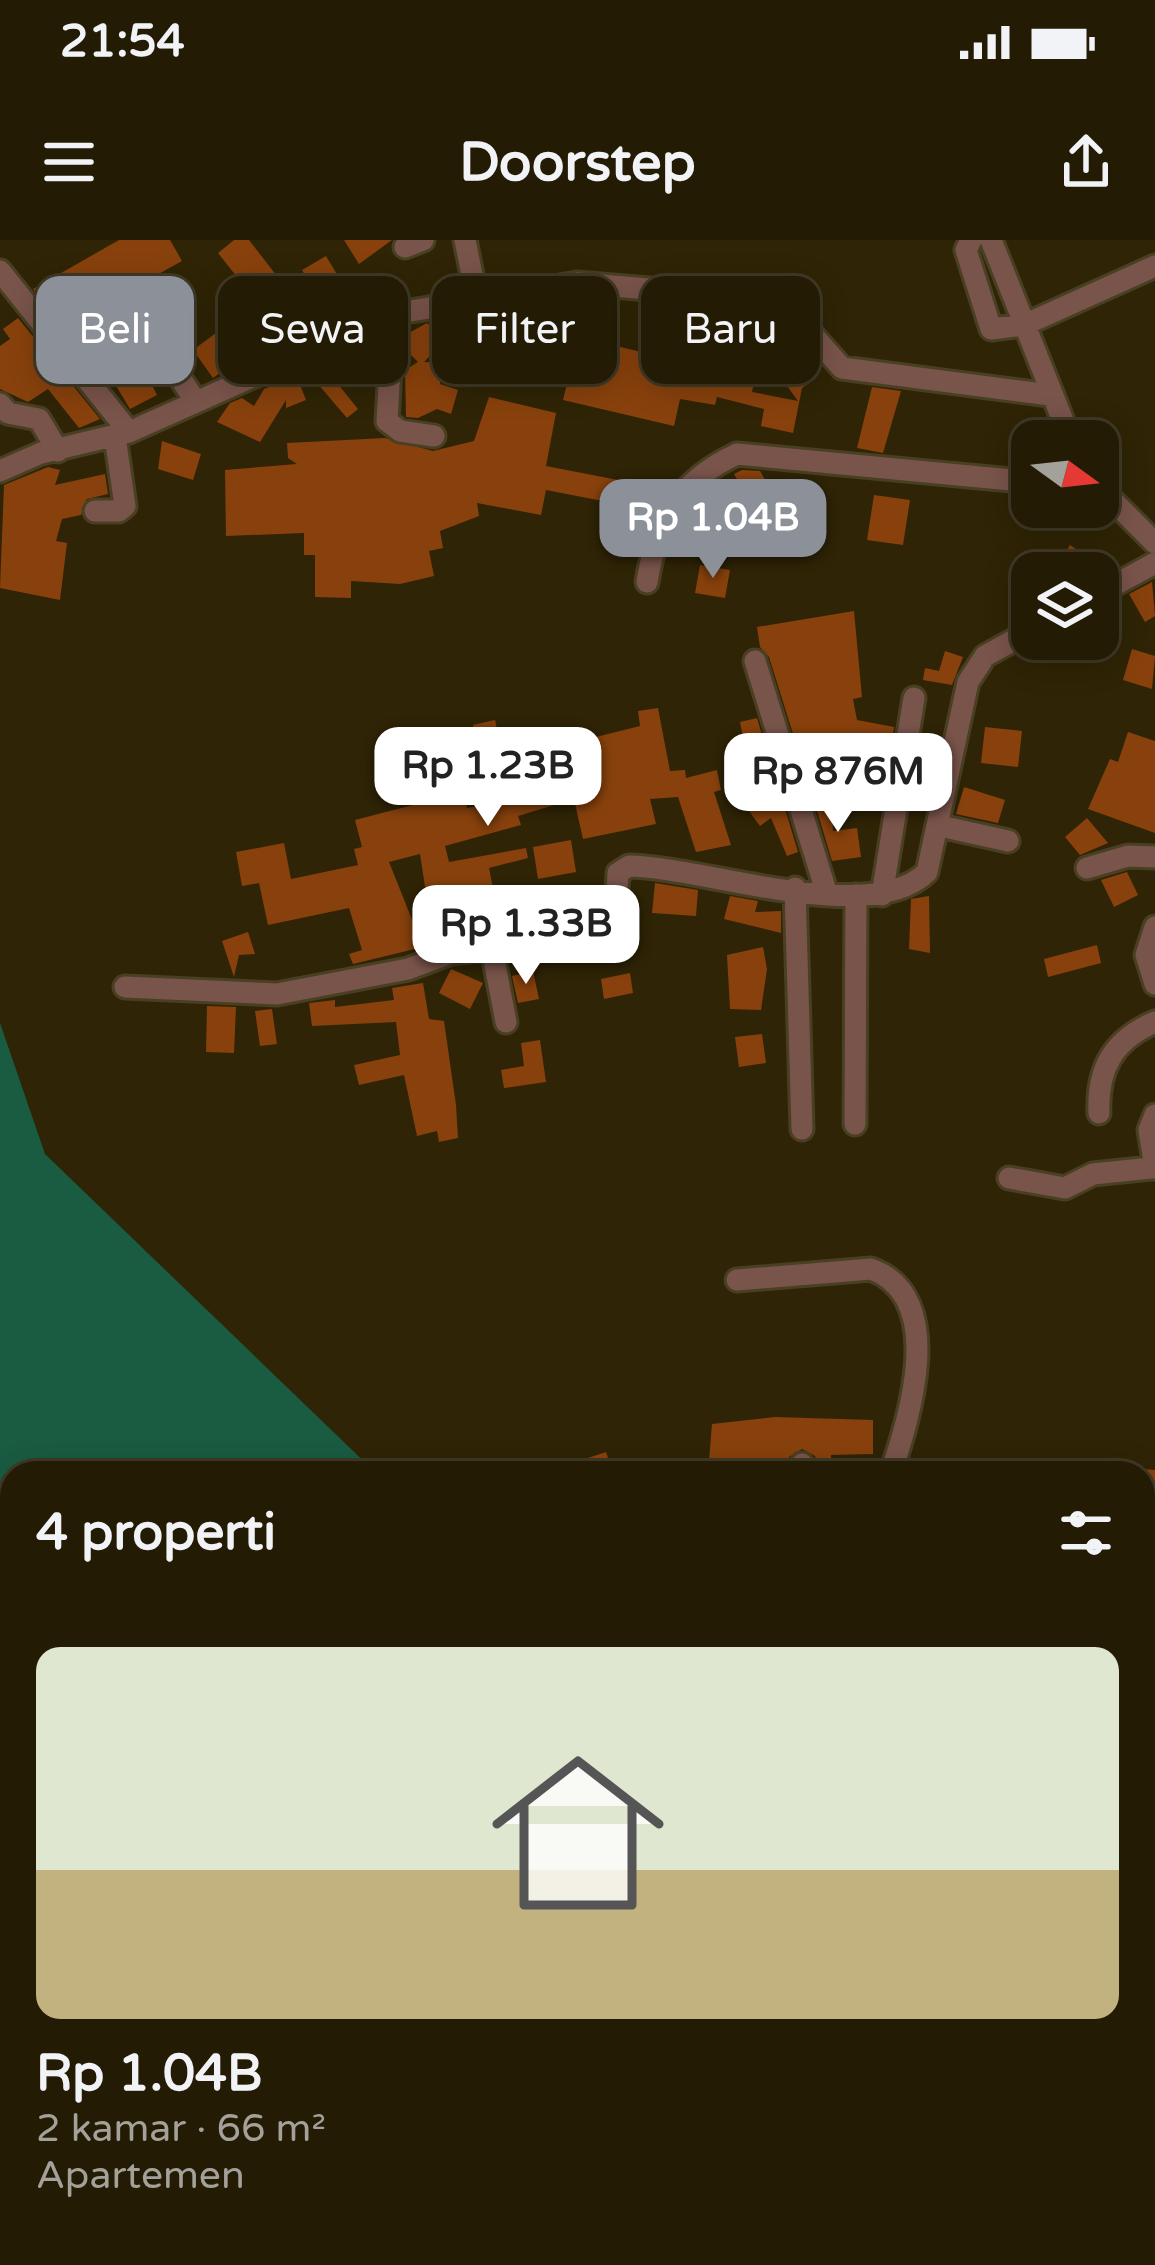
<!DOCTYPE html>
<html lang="id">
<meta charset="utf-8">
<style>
body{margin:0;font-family:"Varela Round",sans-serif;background:#2b240e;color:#f1f3f6;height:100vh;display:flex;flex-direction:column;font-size:45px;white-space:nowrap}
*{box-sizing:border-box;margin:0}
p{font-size:39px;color:#a3a19a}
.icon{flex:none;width:66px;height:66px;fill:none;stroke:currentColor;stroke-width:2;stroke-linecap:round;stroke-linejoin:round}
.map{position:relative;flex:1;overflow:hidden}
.details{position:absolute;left:0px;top:1221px;width:1155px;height:804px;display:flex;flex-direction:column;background:#231b04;border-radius:36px 36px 0 0;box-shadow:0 6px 30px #0003,0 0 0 3px #403926}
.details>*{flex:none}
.top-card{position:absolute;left:36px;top:36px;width:1083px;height:108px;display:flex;gap:24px}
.needle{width:78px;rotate:105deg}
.buttons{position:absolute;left:1011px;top:180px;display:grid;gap:24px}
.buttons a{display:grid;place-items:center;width:108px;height:108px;border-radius:24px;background:#231b04;box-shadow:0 6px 30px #0003,0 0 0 3px #403926;font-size:60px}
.price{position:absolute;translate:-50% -102px;padding:0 27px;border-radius:24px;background:#fff;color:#222;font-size:39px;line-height:78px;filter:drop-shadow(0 3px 6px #0008)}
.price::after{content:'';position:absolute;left:50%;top:72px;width:36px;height:27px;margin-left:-18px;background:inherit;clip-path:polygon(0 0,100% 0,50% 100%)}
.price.active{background:#8c9099;color:#fff}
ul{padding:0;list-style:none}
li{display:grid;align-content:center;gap:24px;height:636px;padding:0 36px}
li+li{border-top:3px solid #403926}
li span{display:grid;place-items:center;height:372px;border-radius:24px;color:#555}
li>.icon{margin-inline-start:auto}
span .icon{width:216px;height:216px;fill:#fffc;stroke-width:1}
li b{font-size:51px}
h2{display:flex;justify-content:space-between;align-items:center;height:144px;padding:0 36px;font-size:51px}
.chip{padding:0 42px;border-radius:24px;background:#231b04;box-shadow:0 6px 30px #0003,0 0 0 3px #403926;font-size:42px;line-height:108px}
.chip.active{background:#8c9099;color:#fff}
.status{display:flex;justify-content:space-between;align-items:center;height:84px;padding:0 60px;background:#231b04;direction:ltr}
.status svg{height:33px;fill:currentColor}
header{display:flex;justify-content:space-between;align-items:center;height:156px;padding:0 36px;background:#231b04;font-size:54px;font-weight:800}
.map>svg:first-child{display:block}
.green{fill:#195c42}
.building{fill:#88410c}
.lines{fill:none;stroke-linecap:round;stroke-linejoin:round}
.minor-casing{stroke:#493f22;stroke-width:27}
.minor{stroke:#79544b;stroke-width:21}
</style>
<div class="status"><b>21:54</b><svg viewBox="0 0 49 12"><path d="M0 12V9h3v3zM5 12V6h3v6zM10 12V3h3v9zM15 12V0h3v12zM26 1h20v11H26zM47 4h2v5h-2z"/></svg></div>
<header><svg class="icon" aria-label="menu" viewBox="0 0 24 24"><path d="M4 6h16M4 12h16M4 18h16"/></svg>Doorstep<svg class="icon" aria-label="share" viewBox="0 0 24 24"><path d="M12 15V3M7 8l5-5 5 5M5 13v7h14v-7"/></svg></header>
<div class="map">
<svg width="1155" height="2025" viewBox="0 0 1155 2025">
<rect width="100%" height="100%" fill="#2f2405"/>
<!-- green -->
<path class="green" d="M0 783 45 914 376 1233H12V1395L0 1378Z"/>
<!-- building -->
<path class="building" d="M119 0H170L182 21 92 71 103 91 78 104 33 49Z
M234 0H249L287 49 273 61 298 92 285 103 279 96 283 104 268 114 253 94 271 80 218 13Z
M344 0H392L359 24Z
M326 16 338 36 330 41 343 66 349 62 356 74 335 84 302 30Z
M712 69 766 78 752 152 798 161 777 132 792 120 809 143 802 148 793 193 761 186 764 169 717 157 715 165 680 159 674 186 563 160 579 97 691 124 689 134 725 140 734 108 706 104Z
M484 74 479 101 456 97 459 78Z
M18 78 100 179 79 188 48 149 28 162 0 149V106L10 99 3 89Z
M427 83 445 100 424 122 442 123 440 144 458 150 451 174 437 169 418 178 406 177 405 130 418 122 406 110 407 94Z
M220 90 241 117 213 138 193 110Z
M141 124 157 155 130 169 112 139Z
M329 133 358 169 347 178 317 143Z
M302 134 298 140 306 160 286 168V160L260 202 217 182 230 163 242 158 254 166 264 149Z
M872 147 901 151 883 213 857 208Z
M489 157 556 173 546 226 649 246 644 269 546 250 541 275 477 263 479 276 440 291 443 308 429 311 434 336 400 344 351 341V358L315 357V315H304V293L226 296 225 230 297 224 288 218 287 203 385 198 433 211 474 201Z
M162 201 201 214 193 240 158 229Z
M48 227 60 230 55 245 105 234 108 254 87 259 81 275 62 279 56 301 67 303 60 360 0 348 4 245Z
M742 230 760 231 769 247 748 259 734 234Z
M711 255 747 260 729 271 778 283 775 297 732 285 731 290 707 287Z
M874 255 910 260 903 305 867 300Z
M1070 305 1092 320 1084 333H1052Z
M700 325 730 330 725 358 695 353Z
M1152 342 1155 376 1145 382 1129 354Z
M854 371 862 457 853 459 857 480 894 487 888 526 866 522 870 499 799 513 769 417 760 407 757 387Z
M1132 409 1155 416 1152 449 1123 440Z
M945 411 963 417 952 445 923 440 925 428 939 431Z
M658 468 670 531 685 530 686 538 717 530 721 550 714 552 731 605 696 612 678 557 650 559 656 584 583 599 574 559 518 576 521 585 445 606 449 622 526 608 528 618 489 628 493 648 426 653 420 614 389 622 423 707 353 724 349 714 362 710 349 668 268 685 259 643 242 646 236 612 284 603 291 639 358 625 354 609 362 607 355 580 463 552 467 568 490 564 473 485 495 480 504 520 640 486 638 471Z
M757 478 773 532 751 537 740 482Z
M985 487 1022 491 1018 527 981 523Z
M1128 492 1155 501V593L1088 569 1110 519 1118 522Z
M964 547 1005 560 998 583 956 574Z
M771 550 786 572 798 612 787 616 771 578 760 586 746 567Z
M832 560 833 591 857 588 861 617 832 621 814 561Z
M1087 578 1108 603 1080 615 1065 597Z
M571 600 576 632 538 639 533 607Z
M1127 632 1138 655 1114 667 1101 640Z
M655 643 698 650 696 676 652 673Z
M730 656 758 661 755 672 781 671V693L724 679Z
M929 656 930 713 909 709 911 659Z
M248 692 255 714 239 715 234 737 222 701Z
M1097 705 1101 723 1048 737 1044 719Z
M763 707 767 729 761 770 730 769 727 715Z
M451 729 483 743 470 769 439 753Z
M533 731 539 759 518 763 512 736Z
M630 733 633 753 604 759 601 739Z
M423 743 429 779 444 781 456 865 458 898 439 902 437 891 417 896 404 835 359 845 354 825 400 815 396 782 312 786 309 763 335 760V767L394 760 392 748Z
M207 766 236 767 234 813 206 812Z
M272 769 277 804 260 806 255 771Z
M762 794 766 823 739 827 735 797Z
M540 800 546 842 504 848 501 830 524 826 521 803Z
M775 1177 873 1180V1214L831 1215V1233H818L815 1216 802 1209 789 1217 788 1233H708L712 1184Z
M606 1212 613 1233H551V1230Z
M1143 1229 1155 1230V1374L1143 1372Z"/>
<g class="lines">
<!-- minor casing -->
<g class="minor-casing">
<path id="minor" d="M465 0 477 60
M971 0 966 10 991 89 1024 85 1155 26
M991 0 1071 201
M405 7 423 0
M0 31 129 192
M135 69 196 162
M393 74 387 181 400 191 434 196
M0 164 8 173 39 179 58 211
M0 231 41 213 129 192 393 74 577 43 757 58 793 73 842 128 1050 155
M1098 246 1155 303
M95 271H119L125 266 115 196
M647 342C657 280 679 241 737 214L1032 242
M1098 354 1155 323
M755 421 826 651
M940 586 1008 601
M1087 628 1128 616 1155 617
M795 648 802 889
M882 655 914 458
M1155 687 1146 715 1155 744
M492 709 506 782
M125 747 277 754 408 729 451 713 604 697 615 685 618 633 629 626C705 627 870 688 927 632L968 442 985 416 1032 390
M1099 873C1097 829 1113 800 1155 782
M1155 875 1149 890 1155 928
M855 884 856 655
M1009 938 1065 948 1093 934 1151 928
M737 1040 871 1029C948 1057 909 1178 891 1233
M802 1224 803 1233
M1143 1391 1155 1393
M0 1623 12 1608
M1143 1668H1155
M0 1739 12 1725
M1147 1840H1155
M1143 1915 1155 1913
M0 1966 12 1970
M0 1983 12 1992
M37 2013 51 2025
M255 2013 258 2025
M343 2013 344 2025
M535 2013 537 2025
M459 2015 460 2025
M66 2025 74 2013
M851 2025 899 2013
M1088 2025 1138 2013"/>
</g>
<!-- minor -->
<use href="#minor" class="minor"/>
</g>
</svg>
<div class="buttons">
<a><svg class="needle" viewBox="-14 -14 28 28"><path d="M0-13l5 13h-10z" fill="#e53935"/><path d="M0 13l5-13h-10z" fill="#a3a19a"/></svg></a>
<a><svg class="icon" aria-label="layers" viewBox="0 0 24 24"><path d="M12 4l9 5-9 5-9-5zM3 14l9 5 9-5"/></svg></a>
</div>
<b class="price active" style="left:713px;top:341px">Rp 1.04B</b>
<b class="price" style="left:488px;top:589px">Rp 1.23B</b>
<b class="price" style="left:838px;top:595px">Rp 876M</b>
<b class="price" style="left:526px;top:747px">Rp 1.33B</b>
<div class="top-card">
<a class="chip active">Beli</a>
<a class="chip">Sewa</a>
<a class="chip">Filter</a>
<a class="chip">Baru</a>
</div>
<section class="details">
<h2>4 properti<svg class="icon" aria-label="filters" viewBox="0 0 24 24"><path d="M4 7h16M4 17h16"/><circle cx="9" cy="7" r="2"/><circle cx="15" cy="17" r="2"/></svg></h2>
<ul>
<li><span style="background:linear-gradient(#dfe7d0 60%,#c2b280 0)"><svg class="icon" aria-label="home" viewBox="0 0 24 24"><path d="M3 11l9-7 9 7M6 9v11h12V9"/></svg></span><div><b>Rp 1.04B</b><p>2 kamar · 66 m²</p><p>Apartemen</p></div></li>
</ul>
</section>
</div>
